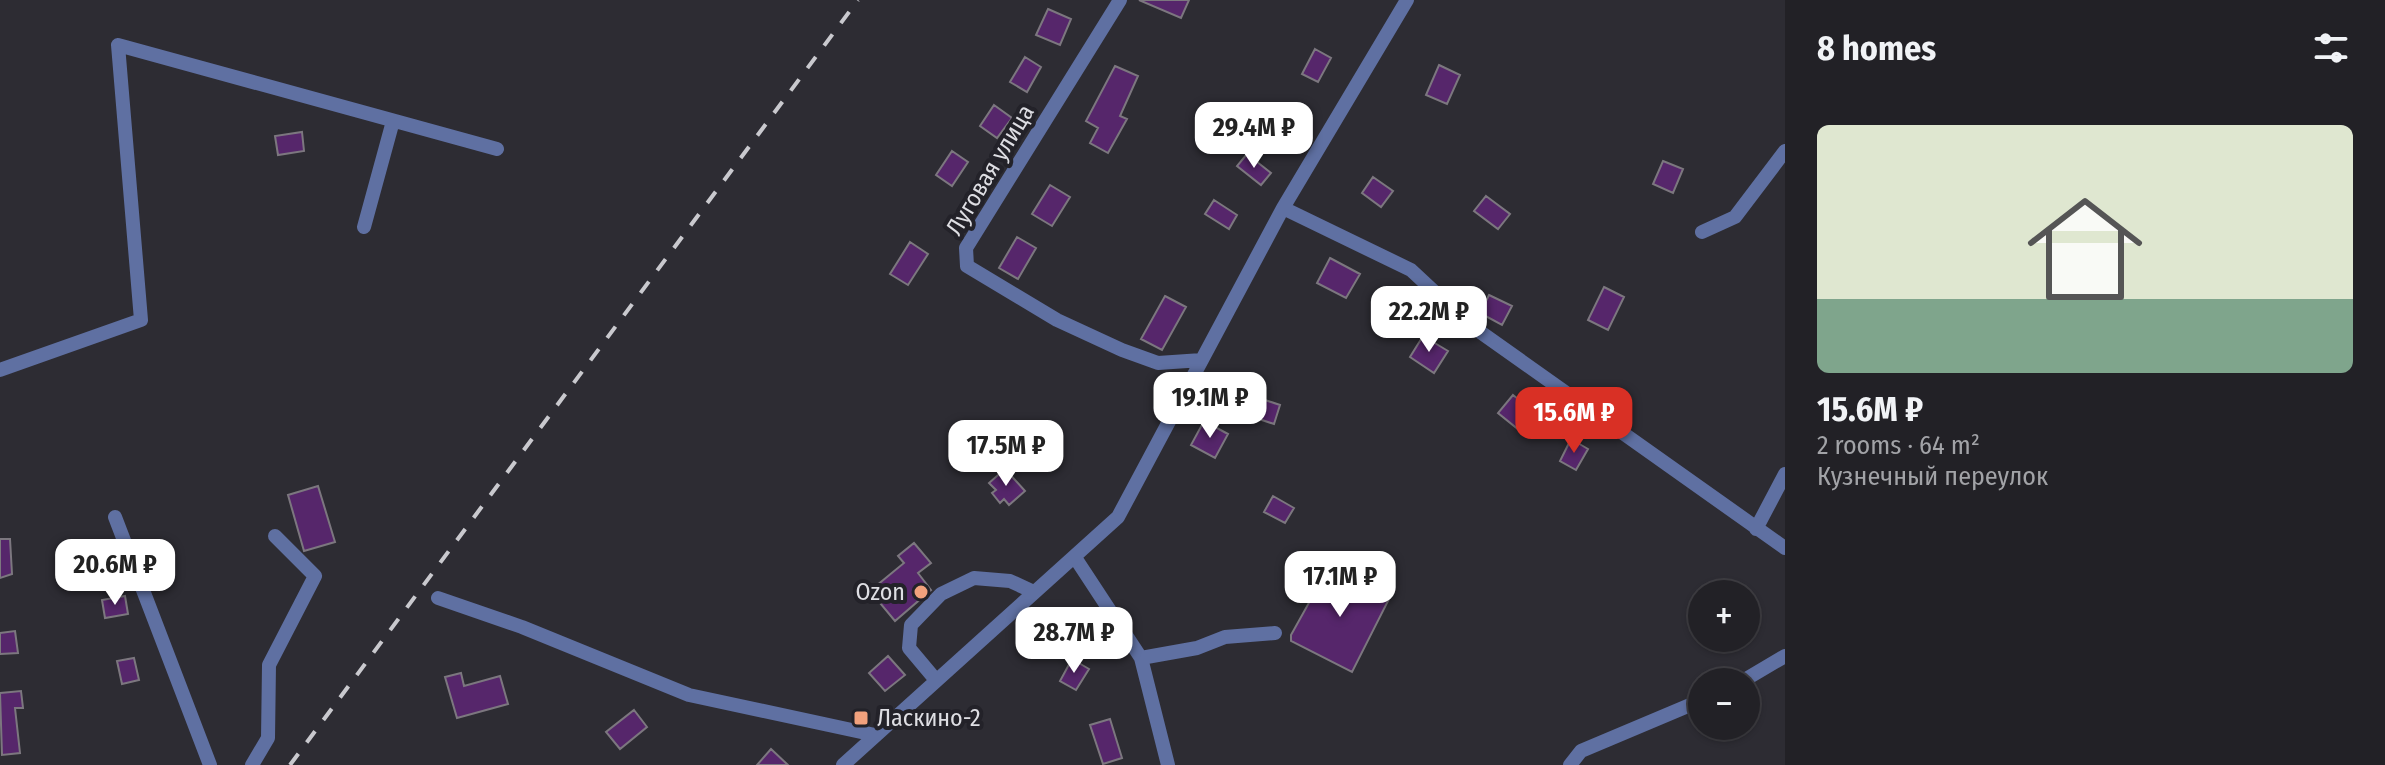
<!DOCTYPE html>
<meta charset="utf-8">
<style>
body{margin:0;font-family:"Fira Sans Condensed",sans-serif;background:#2e2e32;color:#f1f3f6;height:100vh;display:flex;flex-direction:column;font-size:30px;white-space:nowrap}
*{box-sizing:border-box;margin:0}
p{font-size:26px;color:#a2a3a7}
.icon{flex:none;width:44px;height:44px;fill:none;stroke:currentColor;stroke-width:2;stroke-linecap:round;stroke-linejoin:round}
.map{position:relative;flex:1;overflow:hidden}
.details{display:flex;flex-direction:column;background:#222126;width:600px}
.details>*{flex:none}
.buttons{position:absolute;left:1688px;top:580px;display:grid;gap:16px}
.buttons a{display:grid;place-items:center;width:72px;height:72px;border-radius:50%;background:#222126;box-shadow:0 2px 6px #0004,0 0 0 2px #3f3e43;font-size:40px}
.price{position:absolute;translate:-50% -68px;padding:0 18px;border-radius:16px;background:#fff;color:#222;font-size:26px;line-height:52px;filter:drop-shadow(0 2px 4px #0008)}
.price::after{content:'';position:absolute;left:50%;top:48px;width:24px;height:18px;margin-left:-12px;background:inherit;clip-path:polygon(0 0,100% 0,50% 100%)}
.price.current{background:#d93025;color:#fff}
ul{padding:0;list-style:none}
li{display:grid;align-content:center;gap:16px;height:424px;padding:0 32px}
li span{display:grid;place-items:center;height:248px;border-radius:12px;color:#555}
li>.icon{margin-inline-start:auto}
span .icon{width:144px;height:144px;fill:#fffc;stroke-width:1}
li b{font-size:34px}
h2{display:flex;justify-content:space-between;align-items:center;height:96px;padding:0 32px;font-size:34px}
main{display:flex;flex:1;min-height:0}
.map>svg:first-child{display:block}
.building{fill:#56266b;stroke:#7c777f;stroke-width:2}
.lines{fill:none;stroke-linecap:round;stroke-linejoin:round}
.minor{stroke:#5f70a2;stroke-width:14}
.rail{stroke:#c9c9ce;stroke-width:4;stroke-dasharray:14 14;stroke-linecap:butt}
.poi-dot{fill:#f1a17d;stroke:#232229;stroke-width:3}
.labels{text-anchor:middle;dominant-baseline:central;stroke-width:8;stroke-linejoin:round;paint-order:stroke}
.street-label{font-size:24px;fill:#dedee3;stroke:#232229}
.poi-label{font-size:24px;fill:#dedee3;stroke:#232229;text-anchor:end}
</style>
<main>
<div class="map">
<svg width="1785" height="765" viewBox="0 0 1785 765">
<rect width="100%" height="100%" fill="#2d2c33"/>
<!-- building -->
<path class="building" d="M1139 0H1189L1181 18Z
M1048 9 1071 19 1060 45 1036 35Z
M1315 49 1331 58 1318 82 1302 74Z
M1025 57 1041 67 1027 92 1010 82Z
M1439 65 1460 75 1447 104 1426 95Z
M1115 66 1138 76 1120 116 1127 119 1108 153 1090 143 1098 128 1086 121Z
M994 105 1012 118 997 138 980 126Z
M302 132 304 151 278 155 275 136Z
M952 151 968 162 952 186 936 175Z
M1247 154 1271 173 1261 185 1237 166Z
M1663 161 1683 169 1673 193 1653 184Z
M1373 177 1393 191 1381 207 1362 193Z
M1050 185 1070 197 1052 226 1032 214Z
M1486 196 1510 214 1498 229 1474 211Z
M1214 200 1237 215 1229 229 1205 214Z
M1017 237 1036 248 1018 279 999 268Z
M910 242 928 254 908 285 890 274Z
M1330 258 1360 274 1346 298 1317 283Z
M1604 287 1624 297 1608 330 1588 320Z
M1489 295 1512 306 1502 325 1480 313Z
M1165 296 1186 307 1162 350 1141 339Z
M1423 336 1448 351 1434 373 1410 357Z
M1513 395 1539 416 1524 434 1498 413Z
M1253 396 1280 405 1274 424 1247 415Z
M1204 421 1228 434 1215 458 1191 445Z
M1571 439 1588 449 1576 470 1560 461Z
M1005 469 1025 491 1009 505 1004 499 1000 503 992 493 996 490 989 483Z
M318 486 335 542 304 551 288 495Z
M1273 496 1294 508 1285 523 1264 512Z
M0 539H10L12 574 0 578Z
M914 543 931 563 918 573 931 590 895 621 870 591 904 563 898 556Z
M1330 565 1389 599 1352 672 1291 641V635Z
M125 596 128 614 105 618 102 600Z
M15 631 18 653 0 654V633Z
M888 656 905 675 885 691 869 673Z
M134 658 139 680 122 684 117 661Z
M1072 659 1089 669 1076 690 1060 681Z
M461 673 464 686 500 676 508 704 457 718 445 677Z
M21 691 23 708H15L20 753 2 755 0 693Z
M634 710 647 727 620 749 606 732Z
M1110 719 1122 758 1103 764 1090 725Z
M771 749 788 765H757Z"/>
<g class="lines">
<!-- minor -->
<path class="minor" d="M1120 0 966 248 967 266 1057 320 1122 350 1158 363 1202 360
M1283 208 1411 270 1469 324 1785 548
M364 227 393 121
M1702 232 1735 217 1785 151
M0 370 141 320 118 45 497 149
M115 517 210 765
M1756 529 1785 474
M1076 559 1141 658 1168 765
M438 598 522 627 689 695 875 735
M1141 658 1197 648 1225 637 1275 633
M935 679 909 648 911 625 941 594 974 578 1010 581 1034 592
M1741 682 1785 656
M252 765 268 738 269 665 315 576 275 536
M843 765 1118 517 1283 208 1407 0
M1570 765 1581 751 1702 700"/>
<!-- rail -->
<path class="rail" d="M290 765 858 0"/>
</g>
<!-- markers -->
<g class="poi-dot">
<circle cx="921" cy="592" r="8"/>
<rect x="853" y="710" width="16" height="16" rx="4"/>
</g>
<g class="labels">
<!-- street labels -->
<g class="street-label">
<text transform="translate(990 170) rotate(-59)">Луговая улица</text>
</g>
<!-- poi labels -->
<g class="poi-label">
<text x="905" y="592">Ozon</text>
<text x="877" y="718" text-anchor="start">Ласкино-2</text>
</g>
</g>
</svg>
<div class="buttons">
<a>+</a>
<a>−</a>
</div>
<b class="price" style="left:1254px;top:170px">29.4M ₽</b>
<b class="price" style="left:1429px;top:354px">22.2M ₽</b>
<b class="price" style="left:1210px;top:440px">19.1M ₽</b>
<b class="price current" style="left:1574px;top:455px">15.6M ₽</b>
<b class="price" style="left:1006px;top:488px">17.5M ₽</b>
<b class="price" style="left:115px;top:607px">20.6M ₽</b>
<b class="price" style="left:1340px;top:619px">17.1M ₽</b>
<b class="price" style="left:1074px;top:675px">28.7M ₽</b>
</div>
<section class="details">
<h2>8 homes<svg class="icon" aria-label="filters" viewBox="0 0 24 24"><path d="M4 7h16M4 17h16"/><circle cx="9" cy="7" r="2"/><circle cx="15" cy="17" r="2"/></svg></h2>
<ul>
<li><span style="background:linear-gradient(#dfe7d0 70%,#7fa58c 0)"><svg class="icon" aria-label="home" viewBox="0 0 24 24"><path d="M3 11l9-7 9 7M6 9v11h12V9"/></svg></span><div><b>15.6M ₽</b><p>2 rooms · 64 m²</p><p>Кузнечный переулок</p></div></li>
</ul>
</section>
</main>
